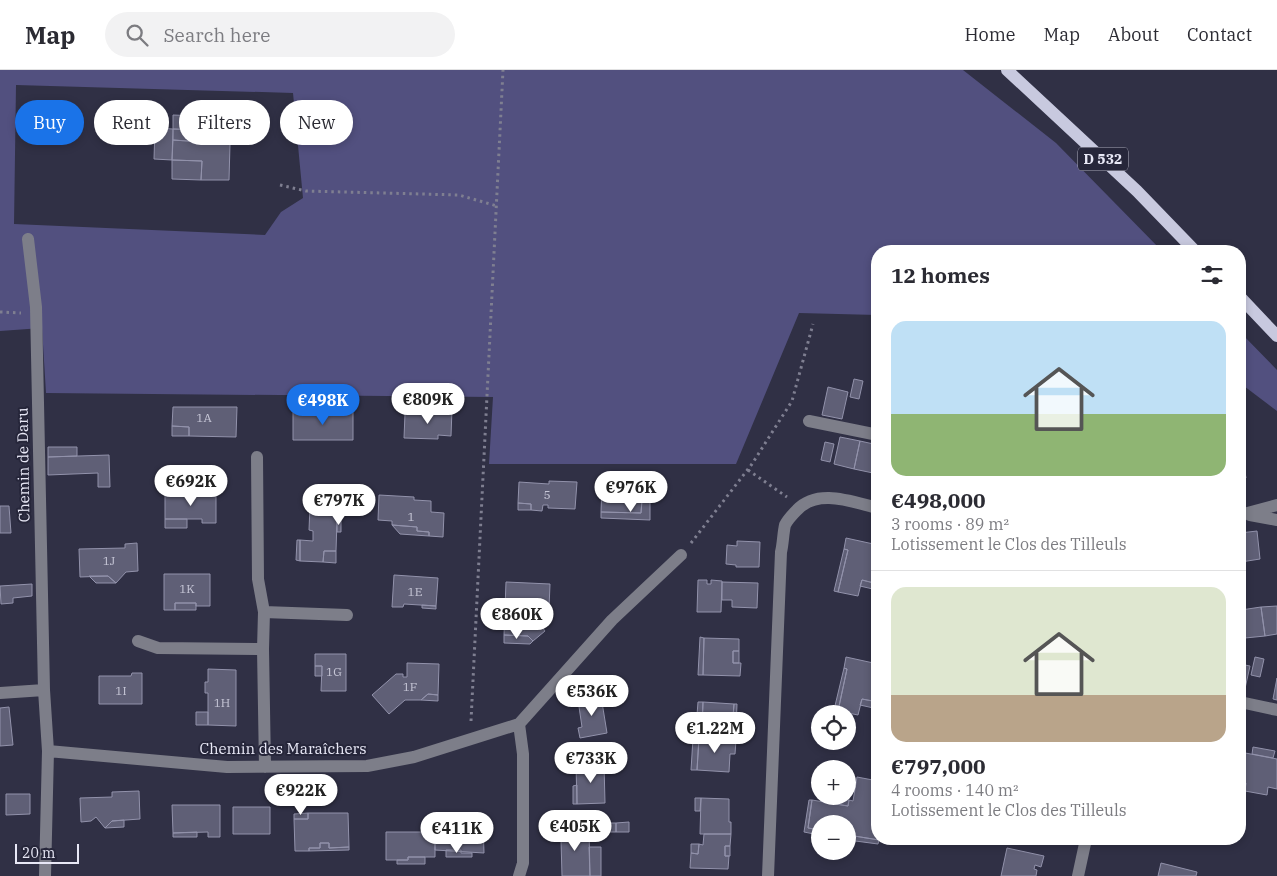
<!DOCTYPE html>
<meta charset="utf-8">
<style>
body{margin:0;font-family:"IBM Plex Serif",serif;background:#f2f2f3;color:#2b2b33;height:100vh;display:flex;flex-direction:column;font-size:19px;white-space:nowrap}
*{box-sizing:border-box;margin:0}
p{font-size:16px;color:#7c7c81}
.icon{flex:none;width:28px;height:28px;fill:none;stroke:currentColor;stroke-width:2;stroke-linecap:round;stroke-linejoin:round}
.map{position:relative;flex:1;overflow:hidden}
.sheet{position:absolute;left:871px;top:175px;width:375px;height:600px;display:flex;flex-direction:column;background:#fff;border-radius:20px;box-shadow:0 2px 8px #0003}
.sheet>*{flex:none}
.guide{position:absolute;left:15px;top:30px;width:475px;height:45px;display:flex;gap:10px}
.buttons{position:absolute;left:811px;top:635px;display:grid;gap:10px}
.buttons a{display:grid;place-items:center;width:45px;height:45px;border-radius:50%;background:#fff;box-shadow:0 2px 8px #0003;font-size:25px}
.scale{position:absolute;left:15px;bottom:12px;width:64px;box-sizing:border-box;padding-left:5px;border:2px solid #e8e8f6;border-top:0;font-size:14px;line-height:18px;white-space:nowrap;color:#e8e8f6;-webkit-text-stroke:4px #26263a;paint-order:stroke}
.price{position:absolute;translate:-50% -42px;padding:0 11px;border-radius:18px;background:#fff;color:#222;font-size:16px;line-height:32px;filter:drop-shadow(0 1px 2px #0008)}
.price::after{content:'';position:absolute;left:50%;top:30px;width:15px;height:11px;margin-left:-8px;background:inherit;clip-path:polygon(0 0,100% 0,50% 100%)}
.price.current{background:#1a73e8;color:#fff}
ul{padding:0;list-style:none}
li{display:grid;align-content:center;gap:10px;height:265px;padding:0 20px}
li+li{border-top:1px solid #e1e1e2}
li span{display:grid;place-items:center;height:155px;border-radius:15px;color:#555}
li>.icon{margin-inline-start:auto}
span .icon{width:90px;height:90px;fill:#fffc;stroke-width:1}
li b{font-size:21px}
h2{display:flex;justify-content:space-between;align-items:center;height:60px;padding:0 20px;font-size:21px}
.tag{padding:0 18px;border-radius:22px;background:#fff;box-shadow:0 2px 8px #0003;font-size:18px;line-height:45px}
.tag.current{background:#1a73e8;color:#fff}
header{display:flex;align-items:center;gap:30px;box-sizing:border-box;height:70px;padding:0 25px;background:#fff;border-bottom:1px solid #e1e1e2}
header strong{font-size:24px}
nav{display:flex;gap:28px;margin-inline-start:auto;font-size:18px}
.search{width:350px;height:45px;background:#f2f2f3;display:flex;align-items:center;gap:12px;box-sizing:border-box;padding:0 18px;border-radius:28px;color:#7c7c81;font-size:19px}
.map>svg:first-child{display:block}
.green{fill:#52507f;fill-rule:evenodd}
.building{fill:#5f5f76;stroke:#9292ab}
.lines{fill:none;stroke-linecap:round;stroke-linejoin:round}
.path{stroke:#7f7f91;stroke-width:3;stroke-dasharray:2.5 4;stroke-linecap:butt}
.minor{stroke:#7d7e89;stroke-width:12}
.major{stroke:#c8c9df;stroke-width:12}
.labels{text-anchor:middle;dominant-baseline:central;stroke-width:4;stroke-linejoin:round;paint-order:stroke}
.number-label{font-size:12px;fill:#c6c6d6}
.shield{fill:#26263a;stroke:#aeaebe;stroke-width:1}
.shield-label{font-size:14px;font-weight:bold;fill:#e8e8f6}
.street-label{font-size:15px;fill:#e8e8f6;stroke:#26263a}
</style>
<header>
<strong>Map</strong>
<div class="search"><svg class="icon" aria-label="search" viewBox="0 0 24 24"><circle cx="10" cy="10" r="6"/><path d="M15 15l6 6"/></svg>Search here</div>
<nav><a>Home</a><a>Map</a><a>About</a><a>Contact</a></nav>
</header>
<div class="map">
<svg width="1277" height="806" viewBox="0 0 1277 806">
<rect width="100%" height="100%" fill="#303045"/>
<!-- green -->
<path class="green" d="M0 0H963L1056 73 1162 181H878L877 245 799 243 736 394H489L493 327 46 323 42 258 0 261ZM16 15 293 23 303 128 281 142 265 165 14 154Z
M1240 262 1277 300V341L1240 313Z"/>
<!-- building -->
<path class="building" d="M173 45 245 48 246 66H230L231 61 173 59Z
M155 58 173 59 172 90 154 89Z
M173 59 231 61 230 74 173 70Z
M173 70 230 74 229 110H201L202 91 172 90Z
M172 90 202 91 201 110 172 109Z
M854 309 863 311 859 329 850 327Z
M828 317 848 322 842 349 822 345Z
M173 337H237L236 367 189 366V357L172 356Z
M438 339H452L451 366 438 365V369L404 368 405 344H438Z
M293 341 353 342V370H293Z
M172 356 189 357V366H172Z
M840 367 860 371 854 399 834 394Z
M860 371 878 375V384L873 403 854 399Z
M825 372 834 374 830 392 821 390Z
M48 377H77V386L48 387Z
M1241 380 1246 408 1240 409V381Z
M109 385 110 417H98V403L48 405V387Z
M876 401 878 402V420H873Z
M549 411 577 412 575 439 548 438V435H543L542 441 531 440V434L518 433 519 412 549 414Z
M624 414 642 415V418H645V430H642L641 443 601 442 602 416 623 417Z
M165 424H216V453H202V449H165Z
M379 425 414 427V430L431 431V442L444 443 443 467 429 466V462L417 461V457L392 455V451L378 450Z
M642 430H650V450L601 448V442L641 443Z
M518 433 531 434V440H518Z
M0 436H9L11 463H0Z
M310 436 342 437 341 450H337L336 481H324L323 492 300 491V470L313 471V461L309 460Z
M165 449H187V458H165Z
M337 450H341V462H337Z
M392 455 417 457V461L429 462V466L400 464Z
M1257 461 1260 489 1241 492 1240 463Z
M846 468 878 475V514L862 510 858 526 838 522 848 480 844 479Z
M297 470H300V491L296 490Z
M737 471 760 472 759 497H736V495L726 494 727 475 737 476Z
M137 473 138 501 126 502 116 513 108 506 80 507 79 479 125 478V474Z
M844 479 848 480 838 522 834 521Z
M324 481H336V493L323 492Z
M164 504H210V536H196V533H175V540H164Z
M394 505 438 508 436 536 404 534 403 537H392Z
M89 506H108L116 513H96Z
M698 510H707V514H711V510L722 511 721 542H697Z
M862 510 878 514 877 520 860 516Z
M506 512 550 514 549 538H546L545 552H542V557L545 561 533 571 528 566 504 565Z
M722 512 758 513 757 538 732 537V530H722Z
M32 514V526L13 528V533L1 534 0 516Z
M175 533H196V540H175Z
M422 535 436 536V539L422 538Z
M1277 536V564L1265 566 1261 537Z
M1261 537 1265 566 1245 568 1241 540Z
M504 565 528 566 533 571 530 574 504 573Z
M700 567 704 568 703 605H698Z
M704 568 739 569V581H733V593H741L740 606 703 605Z
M733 581H739V593H733Z
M315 584H346V621H321L322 596H315Z
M846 587 878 594V632L862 629 858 645 838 641 847 599 844 598Z
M1255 587 1264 589 1260 607 1251 605Z
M407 593 439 594 438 625 428 624 421 630H405L389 644 372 625 396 604H403V607H407Z
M1240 594 1250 596 1244 623 1240 622Z
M315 596H322V606H315Z
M844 598 847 599 838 641 834 640Z
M208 599 236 600V656L208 655V623H205V612H208Z
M132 603H142V634H99V606H131Z
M1277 608V630L1273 629Z
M428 624 438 625V631L421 630Z
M601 626 607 663 580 668 578 658 582 657 578 630Z
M862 629 878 632V639L860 635Z
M698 632H703L702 659 696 658Z
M703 632 734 634 732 659H736V670L708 669 709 659H702Z
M734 634H737L736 659H732Z
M9 637 13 675 0 676V638Z
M196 642H208V655H196Z
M693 668H699L697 700H691Z
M699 668 736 670 735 684H730L729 702 697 700Z
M1253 677 1275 681 1273 688 1252 684Z
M1240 682 1277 689V719L1268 717 1267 725 1245 721 1246 713 1240 712Z
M604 694 605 733 577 734 576 695Z
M857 707 878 711V769L879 770 848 765V754H820V760L808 758 812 730 848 736 849 730 853 731Z
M294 715H309V726H294Z
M577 715V734H573V716Z
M139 721 140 749 112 751 105 758 96 747 91 751 81 752 80 728 112 727V722Z
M6 724H30V744L6 745Z
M695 728H701L700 741H695Z
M701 728 729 729V752H731V764H700Z
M836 728 849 730 848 736 835 734Z
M809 730H812L808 758 820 760V778H817L819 765 804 762Z
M172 735H220V767H208V762L173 763Z
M233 737H270V764H233Z
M308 743V749H294V744Z
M308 743H348L349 777 329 778V773H320V778H309V781H295L294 749H308Z
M124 750V757L105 758 112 751Z
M629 752V762H616V753Z
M607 753H616V762H607Z
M435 754H483L484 783 435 780Z
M589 759 590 806H562L561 770 558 771V760Z
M197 762V767H173V763Z
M386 762H435V787H408V790H386Z
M704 764H731L730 776H725V786H729L728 799 690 798 691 783 698 784 699 774 703 775Z
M848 765 879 770 878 774 848 770Z
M320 773H329V778L349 777V780L309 781V778H320Z
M691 774H699L698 784 691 783Z
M725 776H730V786H725Z
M589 777H601V806H590Z
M1007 778 1044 786 1041 797 1035 795 1034 799 1037 800 1036 806H1001Z
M446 780H461V783H472V787H446Z
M408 787H425V794H397V790H408Z
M1161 793 1197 802 1196 806H1158Z"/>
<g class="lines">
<!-- path -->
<path class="path" d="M280 115 306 121 459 125 497 136
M0 242 21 243
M748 400 787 427
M691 473 752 394 792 331 813 254
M471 651 503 0"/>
<!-- minor -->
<path class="minor" d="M28 169 36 237 44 620 48 681 45 806
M809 351 878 365
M257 387 258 509 264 542 263 579 265 697
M1240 445 1277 435
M1250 445 1277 450
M264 542 347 545
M138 571 158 578 263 579
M0 623 44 620
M1240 632 1277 640
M519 654 523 684V793L519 806
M48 681 227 697 367 696 414 687 519 654 612 550 681 485
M768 806 781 482C783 474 783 464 785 455 788 449 792 445 797 440 818 418 852 432 878 438
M1078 806 1086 769"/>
<!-- major -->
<path class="major" d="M1007 0 1137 121 1195 181
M1240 227 1277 266"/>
</g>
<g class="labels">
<!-- number labels -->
<g class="number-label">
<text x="204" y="347">1A</text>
<text x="547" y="424">5</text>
<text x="411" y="446">1</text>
<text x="109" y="490">1J</text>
<text x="187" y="518">1K</text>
<text x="415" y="521">1E</text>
<text x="334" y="601">1G</text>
<text x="410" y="616">1F</text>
<text x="121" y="620">1I</text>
<text x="222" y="632">1H</text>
</g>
<!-- shield labels -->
<rect class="shield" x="1078" y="77.5" width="50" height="23" rx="4"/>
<g class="shield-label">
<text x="1103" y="89">D 532</text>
</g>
<!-- street labels -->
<g class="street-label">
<text transform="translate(23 395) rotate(-91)">Chemin de Daru</text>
<text x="283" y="678">Chemin des Maraîchers</text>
</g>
</g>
</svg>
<div class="buttons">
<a><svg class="icon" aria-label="locate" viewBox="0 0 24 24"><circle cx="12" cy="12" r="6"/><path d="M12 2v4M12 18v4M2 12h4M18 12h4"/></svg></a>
<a>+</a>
<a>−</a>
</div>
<div class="scale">20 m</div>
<b class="price" style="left:428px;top:355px">€809K</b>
<b class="price current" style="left:323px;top:356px">€498K</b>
<b class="price" style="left:191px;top:437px">€692K</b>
<b class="price" style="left:631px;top:443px">€976K</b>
<b class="price" style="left:339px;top:456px">€797K</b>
<b class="price" style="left:517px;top:570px">€860K</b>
<b class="price" style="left:592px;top:647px">€536K</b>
<b class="price" style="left:715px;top:684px">€1.22M</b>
<b class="price" style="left:591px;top:714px">€733K</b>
<b class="price" style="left:301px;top:746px">€922K</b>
<b class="price" style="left:575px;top:782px">€405K</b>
<b class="price" style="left:457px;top:784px">€411K</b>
<div class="guide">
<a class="tag current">Buy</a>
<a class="tag">Rent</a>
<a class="tag">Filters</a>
<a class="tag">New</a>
</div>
<section class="sheet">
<h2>12 homes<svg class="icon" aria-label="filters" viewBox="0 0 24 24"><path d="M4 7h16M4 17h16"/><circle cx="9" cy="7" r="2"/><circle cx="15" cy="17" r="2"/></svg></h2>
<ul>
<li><span style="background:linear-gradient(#bfe0f5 60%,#8fb573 0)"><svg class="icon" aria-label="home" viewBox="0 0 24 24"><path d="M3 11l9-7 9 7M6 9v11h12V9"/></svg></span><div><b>€498,000</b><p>3 rooms · 89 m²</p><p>Lotissement le Clos des Tilleuls</p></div></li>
<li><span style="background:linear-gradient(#dfe7d0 70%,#b9a48a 0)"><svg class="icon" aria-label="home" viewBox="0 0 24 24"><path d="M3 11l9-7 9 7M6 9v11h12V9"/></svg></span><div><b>€797,000</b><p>4 rooms · 140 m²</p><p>Lotissement le Clos des Tilleuls</p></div></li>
</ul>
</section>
</div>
